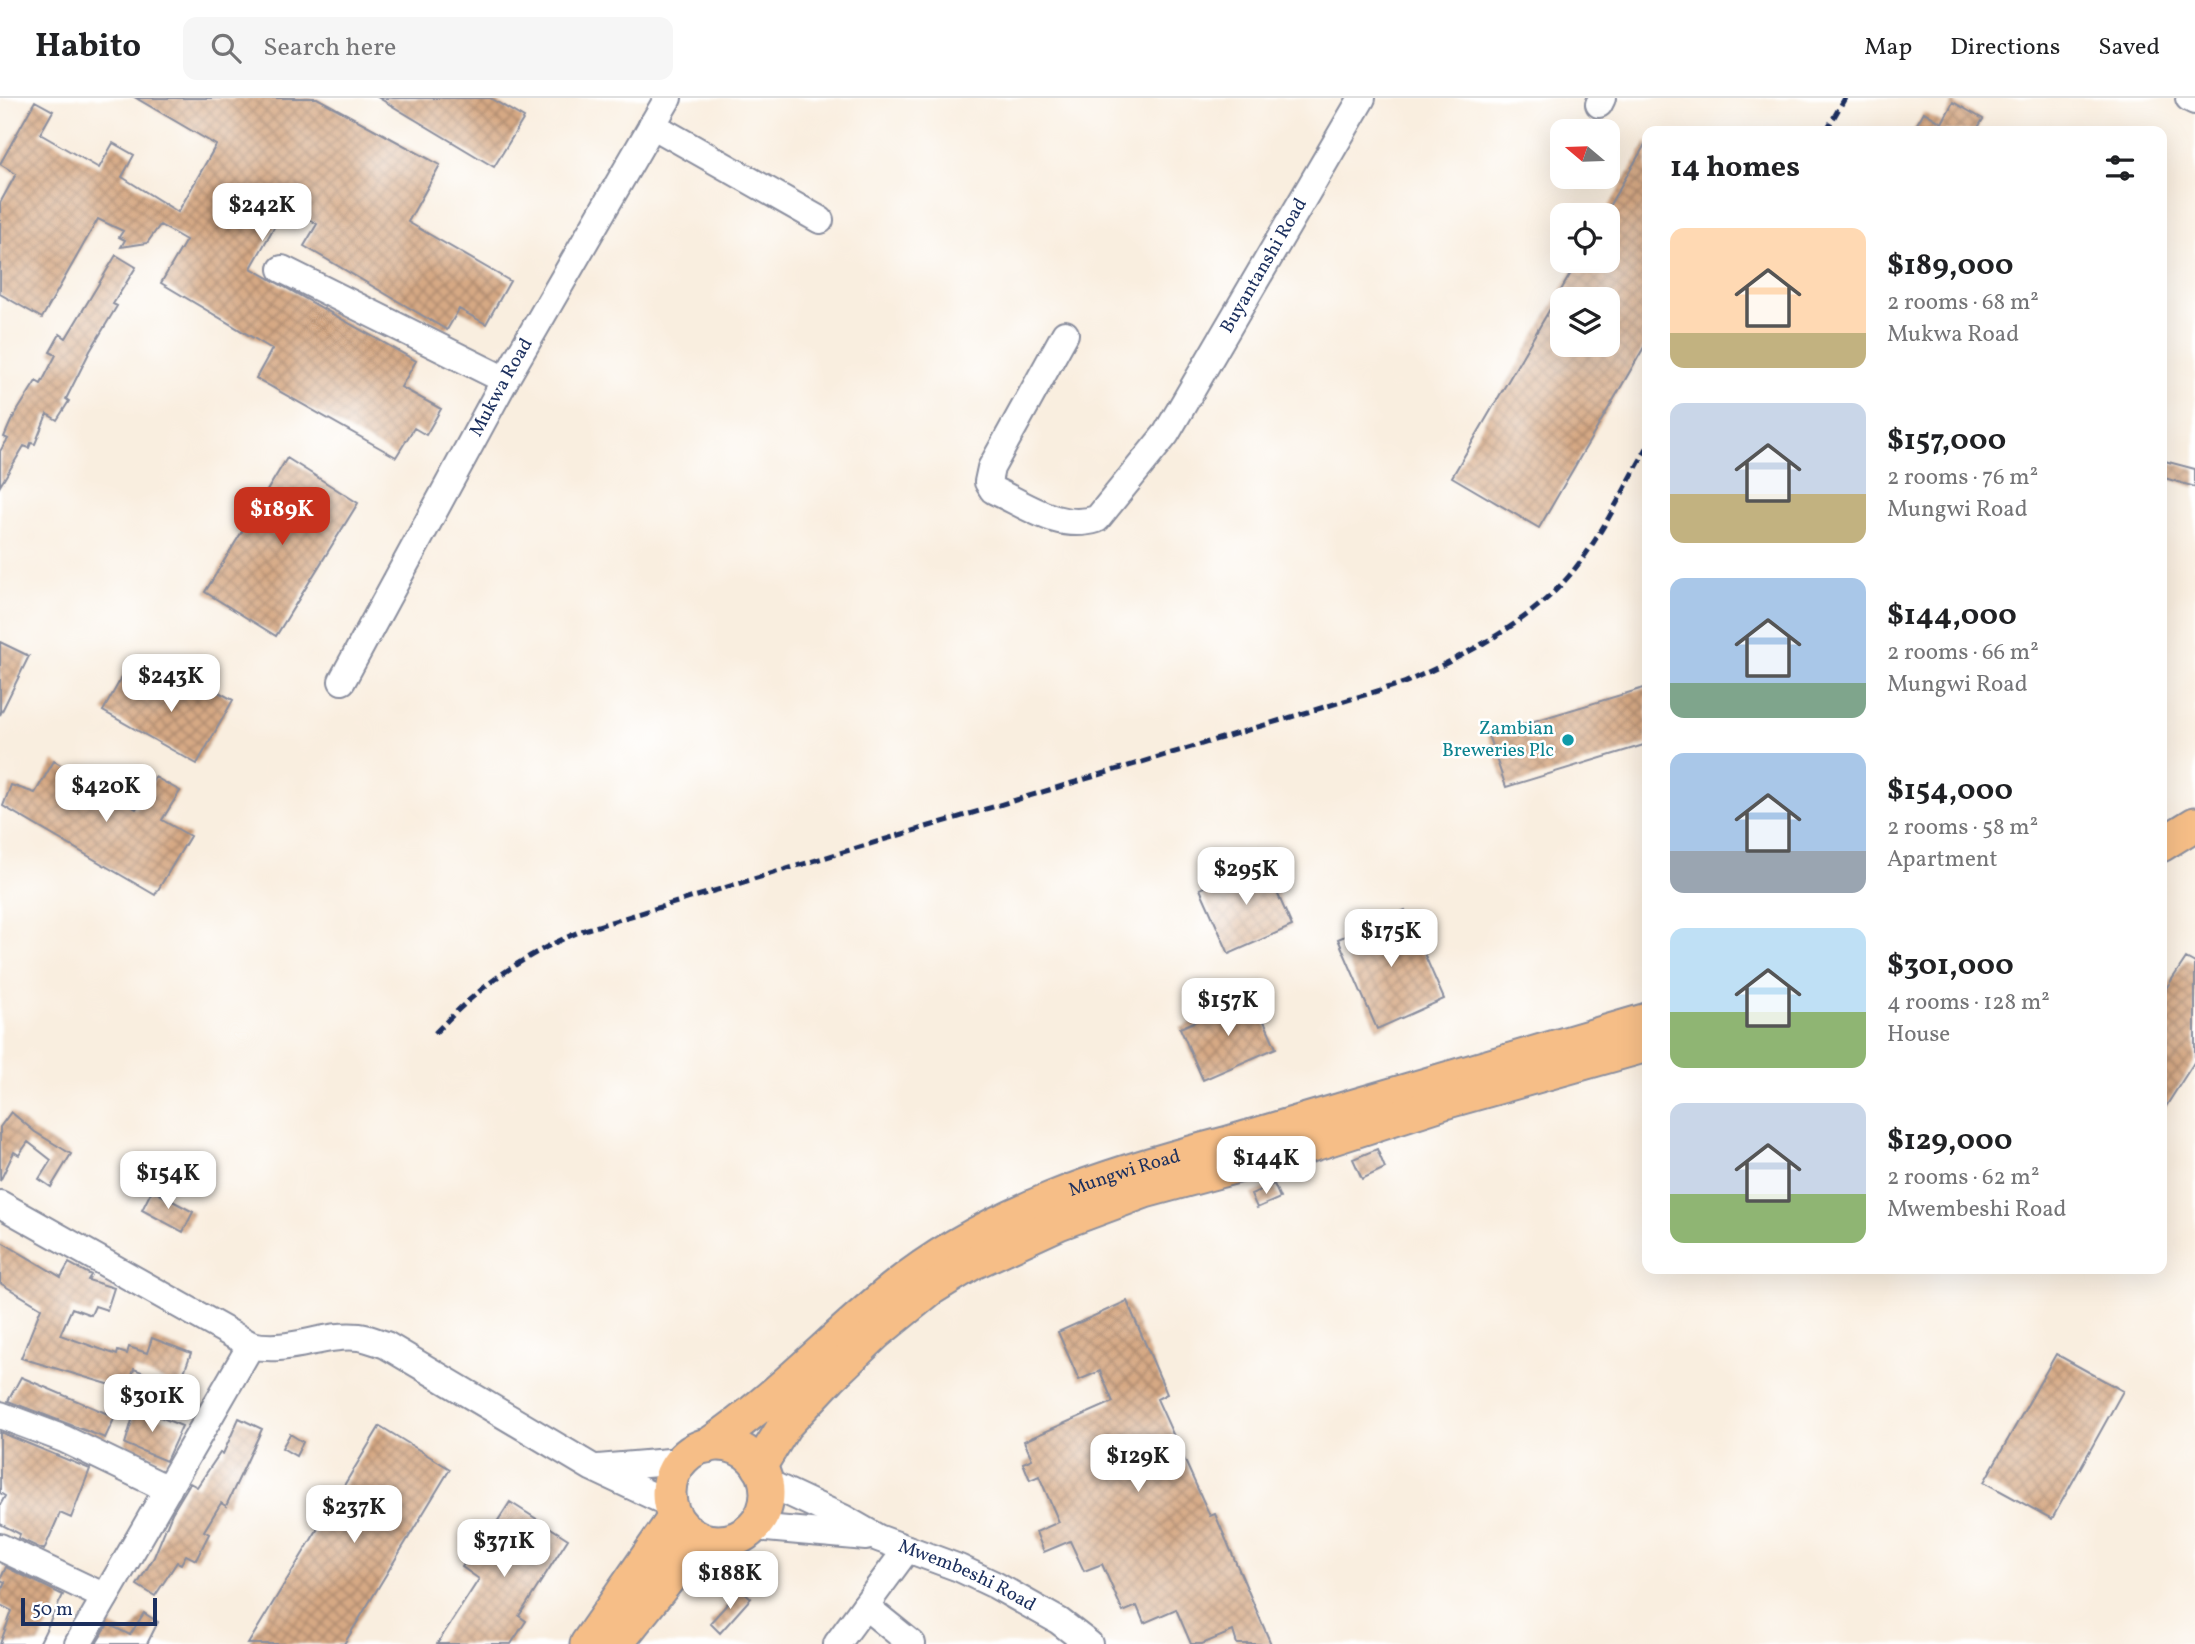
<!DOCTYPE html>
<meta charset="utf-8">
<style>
body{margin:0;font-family:Vollkorn,serif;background:#f6f6f6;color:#202124;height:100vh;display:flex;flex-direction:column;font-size:26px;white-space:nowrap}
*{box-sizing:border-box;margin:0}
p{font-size:23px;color:#757577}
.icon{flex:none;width:38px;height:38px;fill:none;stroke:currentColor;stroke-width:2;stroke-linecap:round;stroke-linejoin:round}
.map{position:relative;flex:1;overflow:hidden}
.sheet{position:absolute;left:1642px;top:28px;width:525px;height:1148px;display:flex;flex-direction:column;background:#fff;border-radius:14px;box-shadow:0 7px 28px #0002}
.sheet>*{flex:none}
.needle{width:46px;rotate:289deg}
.fabs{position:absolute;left:1550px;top:21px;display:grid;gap:14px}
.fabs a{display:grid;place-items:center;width:70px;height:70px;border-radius:14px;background:#fff;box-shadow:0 7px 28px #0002;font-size:35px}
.scale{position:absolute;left:21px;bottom:18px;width:136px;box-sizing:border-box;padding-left:7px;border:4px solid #1b2f5e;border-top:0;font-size:19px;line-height:24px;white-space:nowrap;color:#1b2f5e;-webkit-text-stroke:5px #fff;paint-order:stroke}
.price{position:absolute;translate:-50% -60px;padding:0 16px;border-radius:14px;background:#fff;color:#222;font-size:23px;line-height:46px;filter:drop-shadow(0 2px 4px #0008)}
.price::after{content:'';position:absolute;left:50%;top:42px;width:21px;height:16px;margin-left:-10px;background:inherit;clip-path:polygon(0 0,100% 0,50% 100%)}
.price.active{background:#c8321e;color:#fff}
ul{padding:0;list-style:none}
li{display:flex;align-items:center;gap:21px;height:175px;padding:0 28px}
li span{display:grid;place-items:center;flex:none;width:196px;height:140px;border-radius:14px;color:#555}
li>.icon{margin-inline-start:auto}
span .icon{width:84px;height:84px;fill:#fffc;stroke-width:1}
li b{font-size:30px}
h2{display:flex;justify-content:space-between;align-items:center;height:84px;padding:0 28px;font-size:30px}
header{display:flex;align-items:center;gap:42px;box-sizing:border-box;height:98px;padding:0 35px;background:#fff;border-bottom:2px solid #e0e0e0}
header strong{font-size:33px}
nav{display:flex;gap:38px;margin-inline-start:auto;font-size:24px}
.search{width:490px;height:63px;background:#f6f6f6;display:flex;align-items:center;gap:18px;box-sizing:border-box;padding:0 24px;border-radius:14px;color:#757577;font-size:26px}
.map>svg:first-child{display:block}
.building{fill:url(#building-cross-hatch);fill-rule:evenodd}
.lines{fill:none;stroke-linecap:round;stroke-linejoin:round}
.minor-casing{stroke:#8a8e9e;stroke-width:30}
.major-casing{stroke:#8a8e9e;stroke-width:37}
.minor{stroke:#fff;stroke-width:26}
.major{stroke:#f6be87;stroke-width:33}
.rail{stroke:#1b2f5e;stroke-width:5;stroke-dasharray:10 5;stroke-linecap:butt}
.culture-dot{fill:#0f9aa8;stroke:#fff;stroke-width:2.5}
.labels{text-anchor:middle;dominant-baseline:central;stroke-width:5;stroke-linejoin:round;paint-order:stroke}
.street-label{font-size:19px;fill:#1b2f5e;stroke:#fff}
.culture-label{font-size:19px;fill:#0d838f;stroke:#fff;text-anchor:end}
</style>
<header>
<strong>Habito</strong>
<div class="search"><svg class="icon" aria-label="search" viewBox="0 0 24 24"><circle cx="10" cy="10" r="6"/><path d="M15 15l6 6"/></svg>Search here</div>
<nav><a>Map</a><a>Directions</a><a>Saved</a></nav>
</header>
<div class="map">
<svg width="2195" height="1546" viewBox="0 0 2195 1546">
<defs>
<pattern id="building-cross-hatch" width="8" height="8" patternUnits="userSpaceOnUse" patternTransform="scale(1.75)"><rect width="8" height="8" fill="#d6a984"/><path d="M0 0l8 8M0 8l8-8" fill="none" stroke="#ad8a6f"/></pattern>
</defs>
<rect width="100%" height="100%" fill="#fff"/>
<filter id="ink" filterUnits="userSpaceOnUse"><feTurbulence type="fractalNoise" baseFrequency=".0143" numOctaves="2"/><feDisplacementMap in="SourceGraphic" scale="14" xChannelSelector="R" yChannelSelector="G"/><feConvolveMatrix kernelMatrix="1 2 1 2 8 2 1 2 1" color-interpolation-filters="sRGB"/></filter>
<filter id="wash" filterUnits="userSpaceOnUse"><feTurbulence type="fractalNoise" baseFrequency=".00686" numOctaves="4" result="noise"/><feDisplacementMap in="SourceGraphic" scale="28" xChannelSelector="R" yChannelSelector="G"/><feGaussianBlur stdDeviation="1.57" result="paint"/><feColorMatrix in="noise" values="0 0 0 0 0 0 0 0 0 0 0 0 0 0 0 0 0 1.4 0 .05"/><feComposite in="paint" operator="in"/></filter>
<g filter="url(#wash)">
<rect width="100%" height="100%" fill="#f9eedf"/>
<g id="blocks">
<!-- building -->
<path class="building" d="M136 0H317L440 67 408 124 510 183 486 226 459 211 447 232 304 148 317 126 286 108 251 170 416 263 401 289 441 311 426 337 414 330 396 359 256 280 272 251 161 185 186 142 160 127 147 145 121 149 125 142 119 139 123 133 98 121 42 220 0 196V105L16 76 0 66 35 3 53 13 40 36 99 70 113 45 134 57 122 79 178 114 216 47Z
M379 0H490L524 20 494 69Z
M1953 4 1983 21 1976 33H1913L1924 14 1942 25Z
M1647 43V244L1539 430 1452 379 1578 163H1608V110ZM1563 201H1608V247H1563Z
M116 157 136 169 113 206 117 208 90 253 66 301 69 303 57 322 47 316 35 346 31 345 29 350 24 348 0 388V353L8 341 4 339 11 323 36 283 41 286 56 257 50 254 60 236 66 240Z
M287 360 358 405 276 538 205 494Z
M2161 362 2195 371V389L2161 379Z
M0 544 29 558 0 617Z
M124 575 171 602 186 576 233 602 197 666 103 613Z
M1647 589V646L1506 689 1488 637Z
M54 663 136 711 155 679 180 693 162 722 190 738 155 797 3 708 11 687 35 695Z
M1263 763 1292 828 1229 856 1200 791Z
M1405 812 1444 901 1377 931 1338 841Z
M2186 860 2195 865V963L2161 1016V898Z
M1253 898 1276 950 1203 982 1180 930Z
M11 1014 35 1034 71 1056 51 1089 39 1081 51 1062 28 1044 19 1057 14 1054 0 1083V1029Z
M1377 1051 1385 1070 1362 1081 1353 1061Z
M1274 1086 1280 1100 1257 1110 1251 1096Z
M152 1092 193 1114 183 1134 142 1112Z
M0 1143 61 1179 69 1165 91 1177 88 1182 114 1190 107 1212 95 1208 91 1217 72 1210 60 1237 117 1257 118 1253 127 1256 129 1249 147 1255 152 1240 191 1255 179 1288 134 1271 128 1292 21 1260 41 1210 0 1185Z
M1127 1203 1167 1296 1157 1301 1210 1418 1215 1416 1271 1546H1237L1233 1533 1202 1546H1191L1176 1511 1144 1525 1137 1508 1123 1514 1102 1466 1084 1473 1070 1443 1044 1454 1036 1434 1059 1424 1039 1378 1030 1382 1023 1365 1032 1361 1024 1343 1113 1304 1100 1273 1079 1282 1058 1234Z
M2056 1256 2123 1293 2052 1421 1984 1384Z
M21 1279 115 1319 105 1340 8 1303Z
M136 1309 182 1328 166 1363 125 1346Z
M239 1320 262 1331 226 1408 221 1405 204 1433 209 1436 196 1462 186 1457 181 1466 177 1464 155 1498 137 1487 154 1459 172 1415 190 1385 197 1389 220 1355 223 1356Z
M380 1328 450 1371 344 1546H248Z
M0 1334 90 1371 71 1420 60 1415 44 1452 18 1440 20 1436 0 1426V1407L5 1398 0 1395Z
M290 1336 303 1344 296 1358 282 1350Z
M510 1404 568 1441 519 1518 526 1523 511 1546H437L479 1481 462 1469 471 1456 475 1458Z
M6 1469 63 1497 39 1546H0L12 1513 0 1507V1497L5 1484 0 1482Z
M741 1491 751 1500 720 1535 710 1525Z
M144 1515 158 1524 147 1546H96L108 1526 130 1537Z"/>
</g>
</g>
<g filter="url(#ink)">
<use href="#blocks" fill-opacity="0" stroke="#8a8e9e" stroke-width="2"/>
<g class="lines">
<!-- minor casing -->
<g class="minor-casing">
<g id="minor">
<path d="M2189 0 2195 3"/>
<path d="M1599 6 1602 0"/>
<path d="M652 27 820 122"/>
<path d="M282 171 505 282"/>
<path id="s1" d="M1065 236 991 370 988 384 993 392C1028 408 1059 433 1097 421L1166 336 1362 0"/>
<path id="s2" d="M342 583 505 282 668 0"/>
<path d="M0 1106 251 1247C289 1256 322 1235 359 1239 368 1240 377 1244 386 1247L593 1370 670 1406"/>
<path d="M0 1317 64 1341 168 1391"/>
<path d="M598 1370 681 1363"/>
<path id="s3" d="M766 1384 843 1420 878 1440 959 1470 995 1487 1059 1523 1089 1546"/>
<path d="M754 1429 866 1439"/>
<path d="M0 1449 105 1499"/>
<path d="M865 1508 912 1546"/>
<path d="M78 1546 251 1247"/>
<path d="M837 1546 907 1451"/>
</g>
</g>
<!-- major casing -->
<g class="major-casing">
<g id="major">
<path d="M2161 747 2195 726"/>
<circle cx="718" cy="1395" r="49"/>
<path id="s4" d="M707 1348C775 1302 830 1242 893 1191 989 1114 1108 1076 1225 1046L1647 922"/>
<path d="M759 1369 785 1327 830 1279 876 1235 930 1191 972 1165 1059 1125 1145 1093 1289 1054 1448 1003 1647 947"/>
<path d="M587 1546 675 1419"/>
<path d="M616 1546 700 1441"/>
</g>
</g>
<!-- minor -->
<use href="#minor" class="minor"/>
<!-- major -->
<use href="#major" class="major"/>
<!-- rail -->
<path class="rail" d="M1826 33 1845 0
M435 935C481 887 520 859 581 833L1404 585C1460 560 1528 526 1569 478 1601 440 1623 392 1647 350"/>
</g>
</g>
<!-- markers -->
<circle class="culture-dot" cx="1568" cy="642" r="7"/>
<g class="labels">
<!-- street labels -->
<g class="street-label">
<text stroke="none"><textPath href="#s1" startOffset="592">Buyantanshi Road</textPath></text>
<text stroke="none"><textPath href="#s2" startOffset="334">Mukwa Road</textPath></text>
<text stroke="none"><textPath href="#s4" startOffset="504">Mungwi Road</textPath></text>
<text stroke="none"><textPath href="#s3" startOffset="222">Mwembeshi Road</textPath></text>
</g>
<!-- culture labels -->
<g class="culture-label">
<text x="1554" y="631">Zambian<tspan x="1554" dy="22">Breweries Plc</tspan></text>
</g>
</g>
</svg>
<div class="fabs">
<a><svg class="needle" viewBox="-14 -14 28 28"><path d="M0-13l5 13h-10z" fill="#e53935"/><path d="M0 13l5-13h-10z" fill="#757577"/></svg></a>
<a><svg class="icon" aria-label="locate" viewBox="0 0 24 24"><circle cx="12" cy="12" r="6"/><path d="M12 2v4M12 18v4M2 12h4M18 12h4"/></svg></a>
<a><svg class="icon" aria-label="layers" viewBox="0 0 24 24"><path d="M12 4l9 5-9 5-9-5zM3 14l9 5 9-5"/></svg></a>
</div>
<div class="scale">50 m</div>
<b class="price" style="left:262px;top:145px">$242K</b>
<b class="price active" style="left:282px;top:449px">$189K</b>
<b class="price" style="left:171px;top:616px">$243K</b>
<b class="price" style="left:106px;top:726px">$420K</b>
<b class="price" style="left:1246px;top:809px">$295K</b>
<b class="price" style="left:1391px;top:871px">$175K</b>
<b class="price" style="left:1228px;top:940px">$157K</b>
<b class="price" style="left:1266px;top:1098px">$144K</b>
<b class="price" style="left:168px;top:1113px">$154K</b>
<b class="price" style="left:152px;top:1336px">$301K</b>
<b class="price" style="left:1138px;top:1396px">$129K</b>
<b class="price" style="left:354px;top:1447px">$237K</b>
<b class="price" style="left:504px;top:1481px">$371K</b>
<b class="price" style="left:730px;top:1513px">$188K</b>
<section class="sheet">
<h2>14 homes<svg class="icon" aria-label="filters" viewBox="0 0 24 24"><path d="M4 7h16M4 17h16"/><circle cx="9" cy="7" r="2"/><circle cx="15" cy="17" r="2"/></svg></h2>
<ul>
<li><span style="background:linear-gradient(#ffd9b3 75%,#c2b280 0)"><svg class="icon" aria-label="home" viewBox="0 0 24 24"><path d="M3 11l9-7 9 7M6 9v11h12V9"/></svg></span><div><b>$189,000</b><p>2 rooms · 68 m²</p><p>Mukwa Road</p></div></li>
<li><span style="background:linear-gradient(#c9d6e8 65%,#c2b280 0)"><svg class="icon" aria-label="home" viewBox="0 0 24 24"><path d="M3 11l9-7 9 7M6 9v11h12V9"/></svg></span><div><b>$157,000</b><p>2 rooms · 76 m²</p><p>Mungwi Road</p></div></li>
<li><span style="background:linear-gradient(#a9c7e8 75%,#7fa58c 0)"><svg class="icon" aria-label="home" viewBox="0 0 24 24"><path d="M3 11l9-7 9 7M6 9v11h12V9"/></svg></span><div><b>$144,000</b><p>2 rooms · 66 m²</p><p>Mungwi Road</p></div></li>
<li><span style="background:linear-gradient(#a9c7e8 70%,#9aa5b1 0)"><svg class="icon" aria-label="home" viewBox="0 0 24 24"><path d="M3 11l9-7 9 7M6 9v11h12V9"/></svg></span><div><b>$154,000</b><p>2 rooms · 58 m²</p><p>Apartment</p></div></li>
<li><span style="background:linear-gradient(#bfe0f5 60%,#8fb573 0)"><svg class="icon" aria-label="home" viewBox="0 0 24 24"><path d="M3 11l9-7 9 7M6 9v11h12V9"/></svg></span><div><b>$301,000</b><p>4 rooms · 128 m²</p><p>House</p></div></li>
<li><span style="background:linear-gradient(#c9d6e8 65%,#8fb573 0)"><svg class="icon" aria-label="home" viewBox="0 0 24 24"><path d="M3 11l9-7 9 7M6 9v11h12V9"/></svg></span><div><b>$129,000</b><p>2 rooms · 62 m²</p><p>Mwembeshi Road</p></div></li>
</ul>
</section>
</div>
